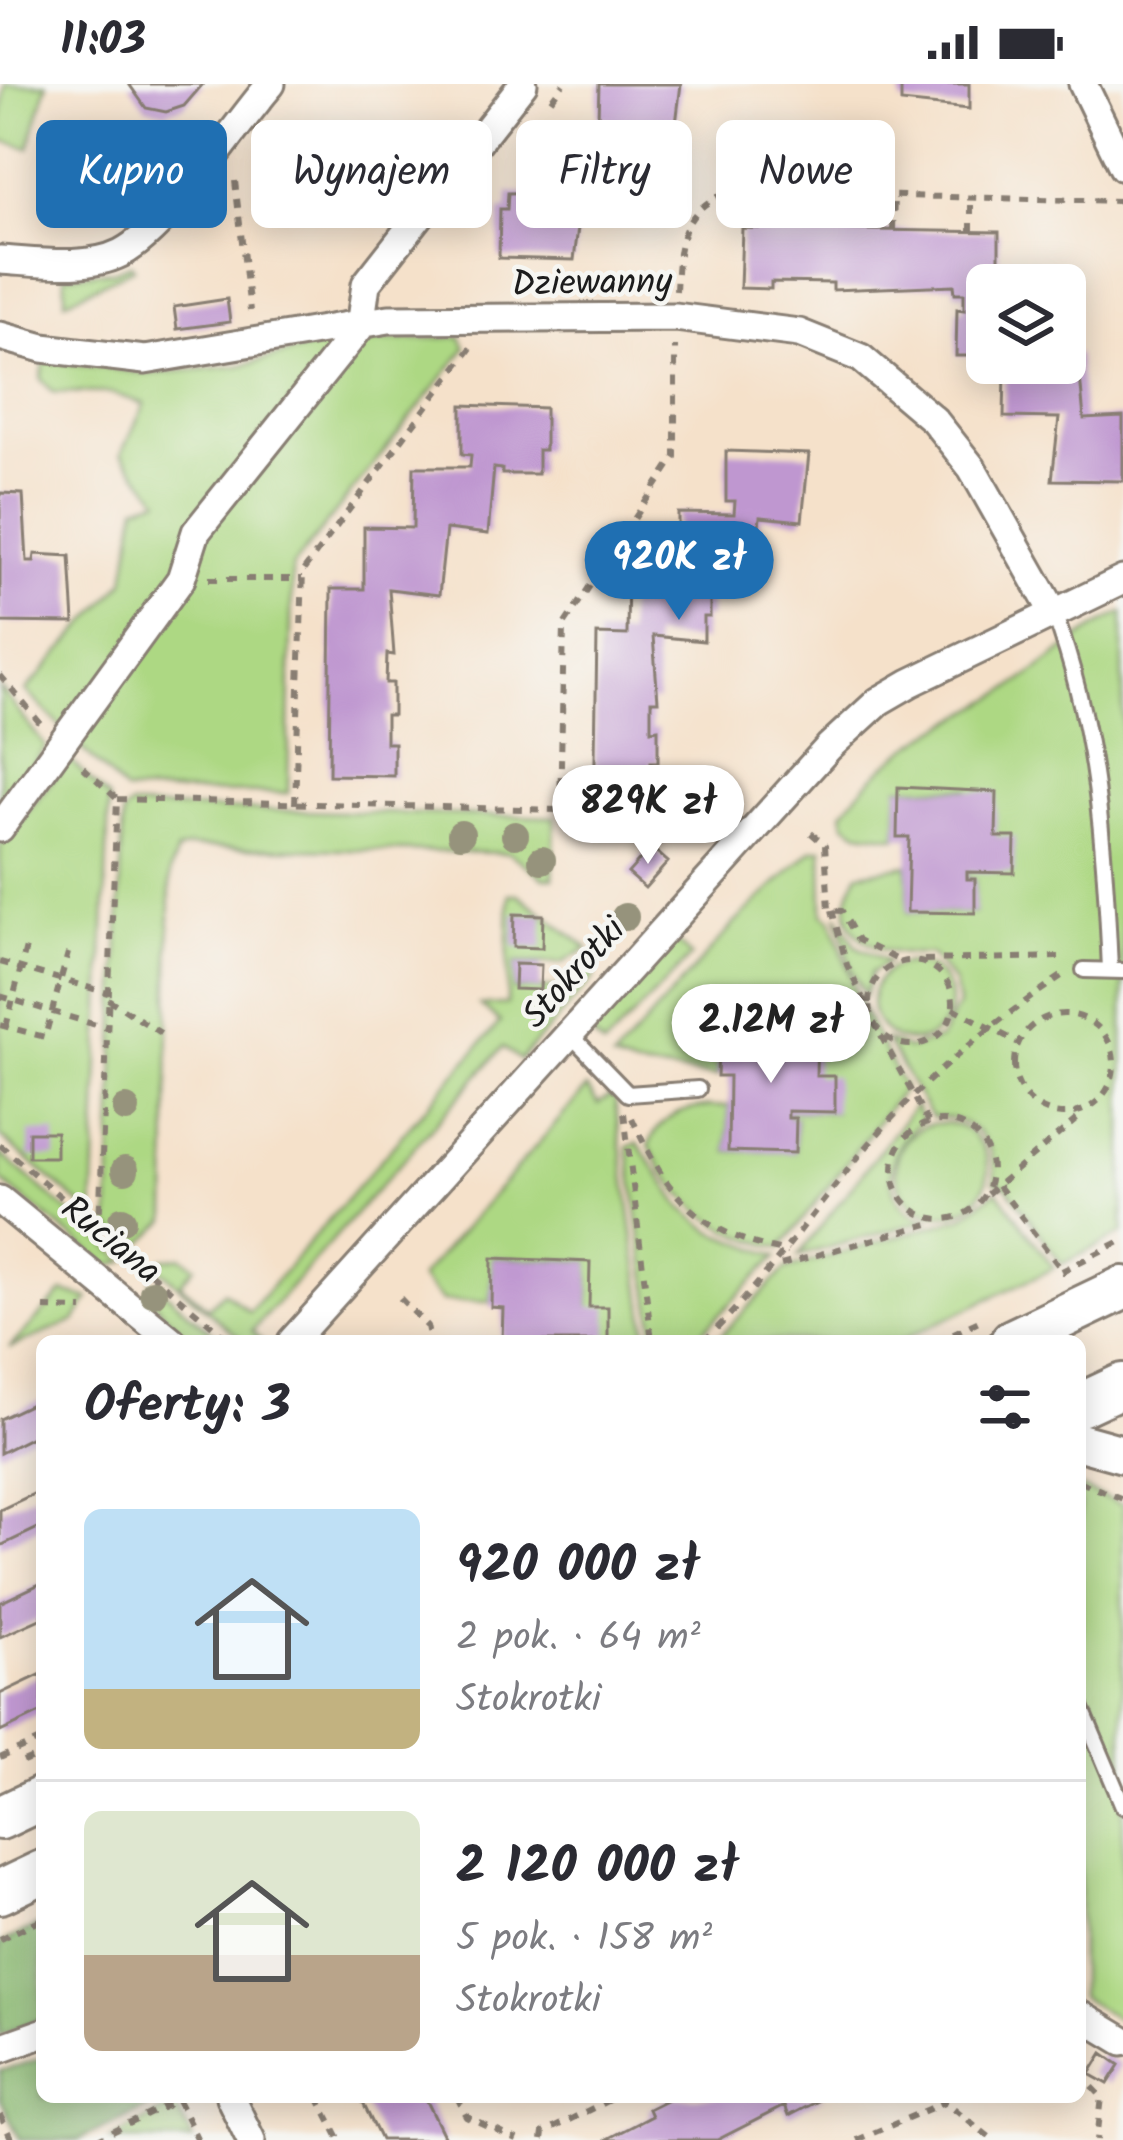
<!DOCTYPE html>
<html lang="pl">
<meta charset="utf-8">
<style>
body{margin:0;font-family:Kalam,sans-serif;background:#f2f2f3;color:#2b2b33;height:100vh;display:flex;flex-direction:column;font-size:45px;white-space:nowrap}
*{box-sizing:border-box;margin:0}
p{font-size:39px;color:#7c7c81}
.icon{flex:none;width:66px;height:66px;fill:none;stroke:currentColor;stroke-width:2;stroke-linecap:round;stroke-linejoin:round}
.map{position:relative;flex:1;overflow:hidden}
.side{position:absolute;left:36px;top:1251px;width:1050px;height:768px;display:flex;flex-direction:column;background:#fff;border-radius:18px;box-shadow:0 6px 30px #0003}
.side>*{flex:none}
.guide{position:absolute;left:36px;top:36px;width:1053px;height:108px;display:flex;gap:24px}
.tools{position:absolute;left:966px;top:180px;display:grid;gap:24px}
.tools a{display:grid;place-items:center;width:120px;height:120px;border-radius:18px;background:#fff;box-shadow:0 6px 30px #0003;font-size:60px}
.price{position:absolute;translate:-50% -102px;padding:0 27px;border-radius:42px;background:#fff;color:#222;font-size:39px;line-height:78px;filter:drop-shadow(0 3px 6px #0008)}
.price::after{content:'';position:absolute;left:50%;top:72px;width:36px;height:27px;margin-left:-18px;background:inherit;clip-path:polygon(0 0,100% 0,50% 100%)}
.price.selected{background:#1f6fb2;color:#fff}
ul{padding:0;list-style:none}
li{display:flex;align-items:center;gap:36px;height:300px;padding:0 48px}
li+li{border-top:3px solid #e1e1e2}
li span{display:grid;place-items:center;flex:none;width:336px;height:240px;border-radius:18px;color:#555}
li>.icon{margin-inline-start:auto}
span .icon{width:144px;height:144px;fill:#fffc;stroke-width:1}
li b{font-size:51px}
h2{display:flex;justify-content:space-between;align-items:center;height:144px;padding:0 48px;font-size:51px}
.chip{padding:0 42px;border-radius:18px;background:#fff;box-shadow:0 6px 30px #0003;font-size:42px;line-height:108px}
.chip.selected{background:#1f6fb2;color:#fff}
.status{display:flex;justify-content:space-between;align-items:center;height:84px;padding:0 60px;background:#fff;direction:ltr}
.status svg{height:33px;fill:currentColor}
.map>svg:first-child{display:block}
.green{fill:#add883;stroke:#647a50;stroke-width:3}
.forest{fill:#8ab871;stroke:#536a46;stroke-width:3}
.building{fill:#bf97d0}
.lines{fill:none;stroke-linecap:round;stroke-linejoin:round}
.lane-casing{stroke:#887e73;stroke-width:20}
.street-casing{stroke:#887e73;stroke-width:33}
.secondary-casing{stroke:#887e73;stroke-width:42}
.primary-casing{stroke:#887e73;stroke-width:48}
.path{stroke:#887e73;stroke-width:6;stroke-dasharray:9 9;stroke-linecap:butt}
.lane{stroke:#fff;stroke-width:14}
.street{stroke:#fff;stroke-width:27}
.secondary{stroke:#fff;stroke-width:36}
.primary{stroke:#fff;stroke-width:42}
.tree{fill:#96937b}
.labels{text-anchor:middle;dominant-baseline:central;stroke-width:9;stroke-linejoin:round;paint-order:stroke}
.street-label{font-size:36px;fill:#1c1c1c;stroke:#f6f6f2}
</style>
<div class="status"><b>11:03</b><svg viewBox="0 0 49 12"><path d="M0 12V9h3v3zM5 12V6h3v6zM10 12V3h3v9zM15 12V0h3v12zM26 1h20v11H26zM47 4h2v5h-2z"/></svg></div>
<div class="map">
<svg width="1123" height="2056" viewBox="0 0 1123 2056">
<rect width="100%" height="100%" fill="#f6f6f2"/>
<filter id="ink" filterUnits="userSpaceOnUse"><feTurbulence type="fractalNoise" baseFrequency=".00833" numOctaves="2"/><feDisplacementMap in="SourceGraphic" scale="24" xChannelSelector="R" yChannelSelector="G"/><feConvolveMatrix kernelMatrix="1 2 1 2 8 2 1 2 1" color-interpolation-filters="sRGB"/></filter>
<filter id="wash" filterUnits="userSpaceOnUse"><feTurbulence type="fractalNoise" baseFrequency=".004" numOctaves="4" result="noise"/><feDisplacementMap in="SourceGraphic" scale="48" xChannelSelector="R" yChannelSelector="G"/><feGaussianBlur stdDeviation="2.7" result="paint"/><feColorMatrix in="noise" values="0 0 0 0 0 0 0 0 0 0 0 0 0 0 0 0 0 1.4 0 .05"/><feComposite in="paint" operator="in"/></filter>
<g filter="url(#wash)">
<rect width="100%" height="100%" fill="#f5e1ca"/>
<!-- green -->
<path class="green" d="M5 0H47L29 64 0 56Z
M131 180 134 184 65 217V191L114 187Z
M461 253 466 264 292 483 288 709 125 708 26 607 125 496 137 422 160 415 121 370 145 320 111 309 53 308 41 295 45 276 148 290 238 282 331 259Z
M1123 528V1149L1062 1180 1006 1102 994 1098C998 1057 971 1031 931 1033L886 956 908 965 940 955 958 921 954 899 930 870C877 875 822 848 859 789L908 781V828L974 829 975 796 967 795V788L996 753 967 705 899 703 897 753 859 748 845 739 843 728C903 649 947 647 1022 597 1057 573 1085 546 1123 528Z
M0 604 46 663 0 725Z
M69 675 109 715 93 1131 0 1052V762Z
M130 723 555 733 553 794H544L509 769 188 763 177 767 170 787 167 1136 136 1165 109 1141 123 730Z
M822 765 823 830 831 835 859 919 904 1004 781 1164C719 1150 677 1118 649 1061 663 1025 695 1022 729 1022L728 1067 795 1068 796 1035 788 1034V1027L834 1028 787 944 719 943 717 992 636 984 613 976 735 839 812 766Z
M509 810H518L588 864 562 879H515L514 906 567 903 595 883 594 894 520 976 503 963 252 1247 262 1257H243L156 1182 163 1175 182 1173 195 1182 180 1200 208 1224 224 1207 249 1228 500 938 480 921 507 920Z
M837 830 856 862 888 878 871 889 865 912 852 887Z
M675 857 691 872 604 963 588 948Z
M872 918a39 39 0 1 1 78 0a39 39 0 1 1-78 0Z
M587 1004 598 1020 614 1010 648 1257H608L589 1223V1178L493 1174 491 1218 442 1217 420 1194Z
M915 1021 922 1037C885 1061 875 1122 928 1136L798 1172Z
M896 1085a46 46 0 1 1 92 0a46 46 0 1 1-92 0Z
M638 1059 682 1124 713 1148 777 1172 693 1257H656L628 1063Z
M0 1069 126 1177 109 1182 0 1096Z
M997 1106 1054 1184 899 1257H715L786 1185 963 1133Z
M151 1196 217 1253 222 1257H191L148 1212Z
M63 1208 89 1215 75 1237 9 1264Z
M1080 1404 1123 1421V1938L1080 1913Z
M175 2021 193 2056H109Z"/>
<!-- forest -->
<path class="forest" d="M42 1840V1935L0 1951V1860Z
M42 1974V2013L168 2014 78 2056H20L0 2014V1987Z"/>
<g id="blocks">
<!-- building -->
<path class="building" d="M129 0H203L184 22 166 28 146 24Z
M599 0H681L674 56 632 52 624 116 582 111 574 176 499 174 500 125H507L508 109 557 108V94H548L549 46 608 48V35H598Z
M901 0H969V25L901 18Z
M742 144 999 148V179H987V272H956L957 225 964 226V209H955L954 201 833 206V199L771 198V205L740 204Z
M227 215 230 238 177 245 174 223Z
M1065 270H1078L1084 335 1123 333V397L1052 396 1059 334 1004 333 1005 287H1011V279H1065Z
M462 321 545 324V366H538V390H502V385L494 384 488 450 446 445 439 511 389 505 394 571 387 570 386 599H393V631H386V659H394V692L329 691 331 505H364V443L413 444 414 383H470L471 371 462 370Z
M726 367 809 370 802 437 760 433 753 498 717 497 710 491V533H704V557L653 552 658 617H651V646L658 645V678H651V706H659L658 739 594 737 597 550 627 551 628 489H678V429L734 430 735 417H726Z
M0 409 23 410 27 477H34L35 470 70 472 74 539 0 538Z
M898 703 997 708 996 753H1015L1014 789 967 788V795H975V829L907 828 909 753H897Z
M651 763 668 778 645 804 628 789Z
M514 830 543 831 542 864 513 863Z
M515 880 541 881 540 906 514 905Z
M719 943 817 947 816 992H835V1028L788 1027V1034H796L795 1069 728 1067 729 992H717Z
M29 1048H56V1073H29Z
M492 1174 590 1178 589 1223H608V1257H502L503 1224 491 1223Z
M42 1315V1348L0 1369V1335Z
M42 1406V1442L0 1462V1426Z
M42 1499V1534L0 1553V1519Z
M42 1590V1628L0 1648V1610Z
M1103 1969 1120 1981 1108 2000 1090 1990Z
M360 2013H425L446 2056H381Z
M672 2013H825L788 2032 784 2022 717 2056H605L651 2032 648 2025Z"/>
</g>
</g>
<g filter="url(#ink)">
<use href="#blocks" fill-opacity="0" stroke="#887e73" stroke-width="3"/>
<g class="lines">
<!-- lane casing -->
<g class="lane-casing">
<path id="lane" d="M1054 529C1097 644 1105 764 1110 886
M1084 886 1123 887
M570 950 628 1010 698 1005
M1080 1620 1123 1722"/>
</g>
<!-- street casing -->
<g class="street-casing">
<path id="street" d="M1083 0 1123 83
M0 176C37 178 87 186 121 169 167 146 234 42 271 0
M0 252 43 264 145 276 389 235 675 233 799 249 861 274 934 336 972 384 1054 529
M0 744 181 495 196 448 360 243 366 200 523 0
M0 1116 172 1257
M292 1257 829 663 879 617 910 599 1123 496
M1080 1931 1123 1957
M0 1964 42 1949
M230 2013 251 2056"/>
</g>
<!-- secondary casing -->
<g class="secondary-casing">
<path id="secondary" d="M1080 1358 1123 1370"/>
</g>
<!-- primary casing -->
<g class="primary-casing">
<path id="primary" d="M1012 1257 1123 1204
M1080 1321 1123 1301
M0 1734 42 1714
M0 1808 42 1788"/>
</g>
<!-- path -->
<path class="path" d="M551 16 563 0
M235 97 250 227
M771 144 772 109
M848 145V111
M893 146 894 111
M971 148V113
M676 207C678 161 680 127 728 108L1123 117
M209 495H302
M0 591 40 639
M83 683 117 715 99 1144
M117 715 560 726 564 541 675 373V262
M295 720 303 487 471 264
M811 749 825 761 829 826 842 827 858 856 898 876
M832 826 847 881 868 925
M924 876 1063 873
M869 919a42 42 0 1 1 84 0a42 42 0 1 1-84 0Z
M0 878 108 909
M0 912 106 944
M108 915 168 954
M953 924 1019 959
M1014 980a50 50 0 1 1 100 0a50 50 0 1 1-100 0Z
M0 941 45 953 68 869
M6 943 27 859
M881 952 928 1038
M624 1029 652 1257
M632 1034C668 1115 700 1150 788 1168
M893 1086a49 49 0 1 1 98 0a49 49 0 1 1-98 0Z
M0 1061 230 1257
M998 1102 1065 1190
M987 1110 1083 1030
M781 1181 936 1138
M1062 1187 1123 1156
M400 1214 427 1242 430 1257
M44 1224 83 1225
M704 1257C782 1182 837 1088 913 1012 959 967 1010 927 1063 891
M937 1257 979 1237
M1080 1398 1123 1415
M0 1674 42 1655
M23 1678 42 1670
M0 1855 42 1835
M1080 1990 1102 2013 1097 2056
M318 2013 340 2056
M457 2013 467 2033 517 2056
M940 2013 993 2056
M178 2016 198 2056
M0 2031 12 2056
M96 2056 178 2016
M542 2056 543 2049 615 2013
M857 2056 945 2018"/>
<!-- lane -->
<use href="#lane" class="lane"/>
<!-- street -->
<use href="#street" class="street"/>
<!-- secondary -->
<use href="#secondary" class="secondary"/>
<!-- primary -->
<use href="#primary" class="primary"/>
</g>
<!-- trees -->
<g class="tree">
<circle cx="390" cy="124" r="14"/>
<circle cx="461" cy="750" r="14"/>
<circle cx="515" cy="751" r="14"/>
<circle cx="542" cy="776" r="14"/>
<circle cx="625" cy="833" r="14"/>
<circle cx="126" cy="1025" r="14"/>
<circle cx="125" cy="1086" r="14"/>
<circle cx="122" cy="1136" r="14"/>
<circle cx="153" cy="1209" r="14"/>
</g>
</g>
<g class="labels">
<!-- street labels -->
<g class="street-label">
<text transform="translate(592 200) rotate(-1)">Dziewanny</text>
<text transform="translate(575 890) rotate(-48)">Stokrotki</text>
<text transform="translate(110 1157) rotate(39)">Ruciana</text>
</g>
</g>
</svg>
<div class="tools">
<a><svg class="icon" aria-label="layers" viewBox="0 0 24 24"><path d="M12 4l9 5-9 5-9-5zM3 14l9 5 9-5"/></svg></a>
</div>
<b class="price selected" style="left:679px;top:539px">920K zł</b>
<b class="price" style="left:648px;top:783px">829K zł</b>
<b class="price" style="left:771px;top:1002px">2.12M zł</b>
<div class="guide">
<a class="chip selected">Kupno</a>
<a class="chip">Wynajem</a>
<a class="chip">Filtry</a>
<a class="chip">Nowe</a>
</div>
<section class="side">
<h2>Oferty: 3<svg class="icon" aria-label="filters" viewBox="0 0 24 24"><path d="M4 7h16M4 17h16"/><circle cx="9" cy="7" r="2"/><circle cx="15" cy="17" r="2"/></svg></h2>
<ul>
<li><span style="background:linear-gradient(#bfe0f5 75%,#c2b280 0)"><svg class="icon" aria-label="home" viewBox="0 0 24 24"><path d="M3 11l9-7 9 7M6 9v11h12V9"/></svg></span><div><b>920 000 zł</b><p>2 pok. · 64 m²</p><p>Stokrotki</p></div></li>
<li><span style="background:linear-gradient(#dfe7d0 60%,#b9a48a 0)"><svg class="icon" aria-label="home" viewBox="0 0 24 24"><path d="M3 11l9-7 9 7M6 9v11h12V9"/></svg></span><div><b>2 120 000 zł</b><p>5 pok. · 158 m²</p><p>Stokrotki</p></div></li>
</ul>
</section>
</div>
